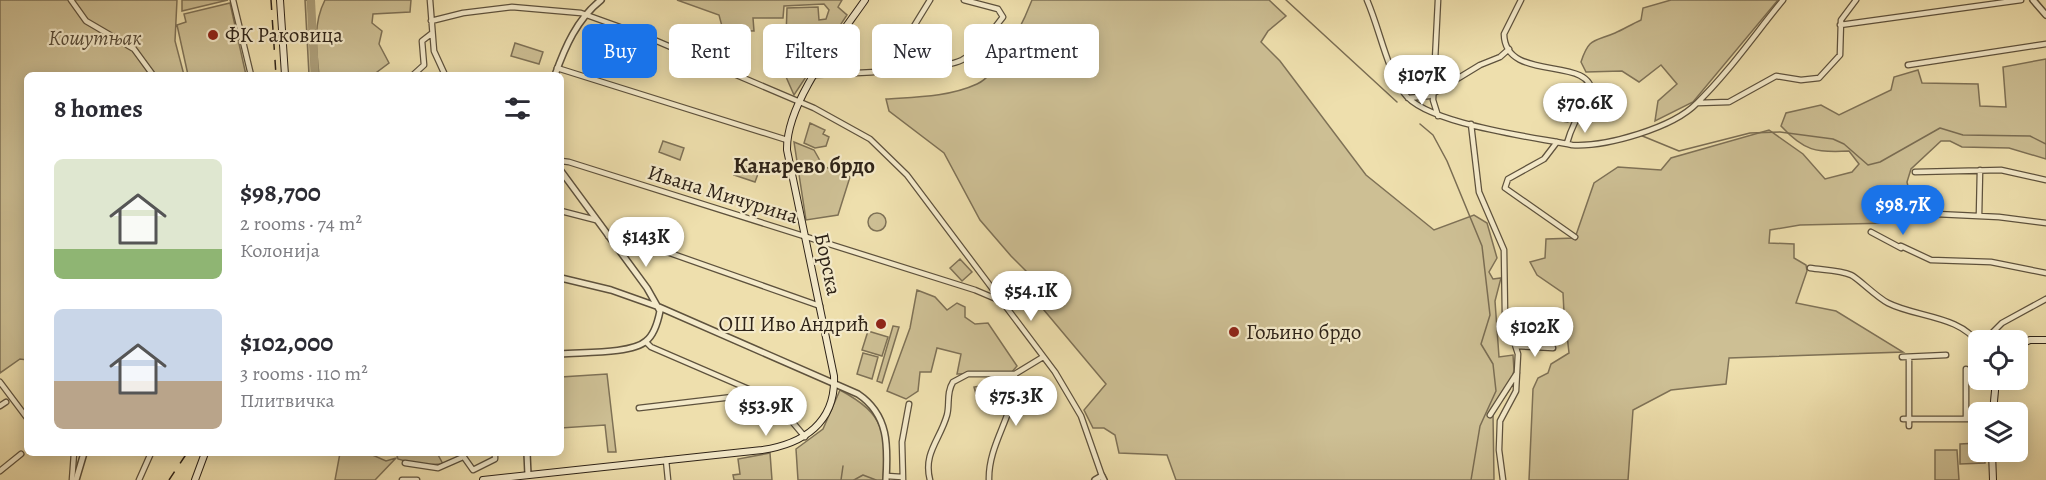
<!DOCTYPE html>
<meta charset="utf-8">
<style>
body{margin:0;font-family:Alegreya,serif;background:#f7f7f7;color:#2b2b33;height:100vh;display:flex;flex-direction:column;font-size:22px;white-space:nowrap}
*{box-sizing:border-box;margin:0}
p{font-size:20px;color:#7c7c81}
.icon{flex:none;width:33px;height:33px;fill:none;stroke:currentColor;stroke-width:2;stroke-linecap:round;stroke-linejoin:round}
.map{position:relative;flex:1;overflow:hidden}
.panel{position:absolute;left:24px;top:72px;width:540px;height:384px;display:flex;flex-direction:column;background:#fff;border-radius:9px;box-shadow:0 3px 15px #0003}
.panel>*{flex:none}
.top-card{position:absolute;left:582px;top:24px;width:570px;height:54px;display:flex;gap:12px}
.buttons{position:absolute;left:1968px;top:330px;display:grid;gap:12px}
.buttons a{display:grid;place-items:center;width:60px;height:60px;border-radius:9px;background:#fff;box-shadow:0 3px 15px #0003;font-size:30px}
.price{position:absolute;translate:-50% -51px;padding:0 14px;border-radius:21px;background:#fff;color:#222;font-size:20px;line-height:39px;filter:drop-shadow(0 2px 3px #0008)}
.price::after{content:'';position:absolute;left:50%;top:36px;width:18px;height:14px;margin-left:-9px;background:inherit;clip-path:polygon(0 0,100% 0,50% 100%)}
.price.on{background:#1a73e8;color:#fff}
ul{padding:0;list-style:none}
li{display:flex;align-items:center;gap:18px;height:150px;padding:0 30px}
li span{display:grid;place-items:center;flex:none;width:168px;height:120px;border-radius:9px;color:#555}
li>.icon{margin-inline-start:auto}
span .icon{width:72px;height:72px;fill:#fffc;stroke-width:1}
li b{font-size:26px}
h2{display:flex;justify-content:space-between;align-items:center;height:72px;padding:0 30px;font-size:26px}
.tag{padding:0 21px;border-radius:9px;background:#fff;box-shadow:0 3px 15px #0003;font-size:21px;line-height:54px}
.tag.on{background:#1a73e8;color:#fff}
.map>svg:first-child{display:block}
.green{fill:#cdbf94;stroke:#7e7156;stroke-width:1.5}
.lines{fill:none;stroke-linecap:round;stroke-linejoin:round}
.stream{stroke:#7a6d53;stroke-width:1.5}
.river{stroke:#ad9f7a;stroke-width:8}
.minor-casing{stroke:#5e523d;stroke-width:7}
.tertiary-casing{stroke:#5e523d;stroke-width:8}
.secondary-casing{stroke:#2e2318;stroke-width:8}
.minor{stroke:#f4eaca;stroke-width:4.5}
.tertiary{stroke:#f4eaca;stroke-width:5}
.secondary{stroke:#f4eaca;stroke-width:6}
.rail{stroke:#2e2318;stroke-width:1.5;stroke-dasharray:10 10;stroke-linecap:butt}
.poi-dot{fill:#8f2418;stroke:#f4eaca;stroke-width:2}
.labels{text-anchor:middle;dominant-baseline:central;stroke-width:4.5;stroke-linejoin:round;paint-order:stroke}
.poi-label{font-size:21px;fill:#2e2318;stroke:#f4eaca;text-anchor:start}
.park-label{font-size:21px;font-style:italic;fill:#564a37;stroke:#f4eaca}
.street-label{font-size:21px;fill:#2e2318;stroke:#f4eaca}
.neighbourhood-label{font-size:22px;font-weight:bold;fill:#2e2318;stroke:#f4eaca}
</style>
<div class="map">
<svg width="2046" height="480" viewBox="0 0 2046 480">
<rect width="100%" height="100%" fill="#eedfad"/>
<filter id="stains"><feTurbulence type="fractalNoise" baseFrequency=".00333" numOctaves="4"/><feColorMatrix values="0 0 0 0 .2 0 0 0 0 .09 0 0 0 0 .02 0 0 0 .5 -.17"/></filter>
<radialGradient id="worn" r=".72"><stop offset=".6" stop-color="#630" stop-opacity="0"/><stop offset="1" stop-color="#630" stop-opacity=".3"/></radialGradient>
<!-- green -->
<path class="green" d="M0 0H177L175 41 184 75H27V360L20 359 0 373Z
M182 0H228L182 11Z
M305 0H308L312 75H309Z
M325 0H411L410 12 373 14 372 23 382 31 379 44 389 63 373 75H319C316 49 313 23 325 0Z
M677 0H842L838 7 847 15 794 95 779 61 802 60 810 37H786L787 8 818 7 819 20 826 19 829 10 824 4 784 6 783 18H753L754 31 723 30 719 15Z
M1032 0H1269L1286 16 1268 31 1261 42 1280 61 1366 175 1434 230 1474 215 1487 223 1497 258 1489 272 1493 279 1501 278 1495 301 1499 357 1513 355 1514 370 1510 389 1493 413 1494 480H1176L1167 455 1119 453 1115 435 1104 428H1093L1084 410 1106 384 1033 297 1042 287 1011 256 980 220 944 153 889 111 886 99C915 97 949 97 977 84 998 75 1024 21 1032 0Z
M1671 0H1778L1693 102 1655 121 1658 101 1677 84 1661 65 1639 82 1622 71 1586 72 1581 62C1589 37 1594 42 1615 33 1624 29 1632 24 1641 20L1643 8Z
M230 3 246 75H188L177 25 186 22 184 14Z
M515 43 543 52 539 64 511 56Z
M2046 59V159L2009 148 1962 147 1950 141H1941L1911 169 1907 182 1914 212 1892 223 1800 225 1770 230 1769 243 1794 244V258L1806 265 1807 271 1796 303 1836 311 1903 352 1729 358 1726 384 1671 390 1633 410 1628 480H1529L1533 389 1538 378 1548 373 1551 364 1569 353 1567 335 1547 333 1549 317 1564 313 1563 293 1537 275 1530 262 1545 258 1546 239 1575 238 1594 183 1618 167 1661 170 1671 158 1769 130 1803 154 1825 179 1852 172 1859 164 1849 151C1816 153 1804 151 1781 126L1786 113 1821 105 1839 115 1891 90 1894 77 1918 70 1922 83 1978 84 1980 106 2006 107 2003 67Z
M810 123 825 130 823 134 829 137 826 146 815 148 804 143Z
M663 141 684 148 680 160 659 152Z
M794 142 814 150 823 166 850 177 838 215 806 220Z
M738 164 759 171 755 182 734 175Z
M868 222a9 9 0 1 1 18 0a9 9 0 1 1-18 0Z
M960 259 972 272 962 281 950 268Z
M917 290 935 297 947 310 957 303 965 307V317L975 324 988 323 1017 366 1011 373 957 374 961 354 937 348 931 372H920L918 391 906 399 887 391 910 328Z
M893 326 899 327 882 383 877 381Z
M868 331 888 337 882 356 862 350Z
M863 353 878 357 872 379 857 374Z
M607 374 616 452H608L605 425 561 428V377Z
M1003 382 1004 396 978 401 974 387Z
M840 390C886 415 886 432 883 480H798L796 449 823 429Z
M1978 443V452H1985V463L1960 464V444Z
M1935 450H1957L1959 480H1935Z
M340 453H368L386 461 396 458 375 480H335Z
M396 453H437L443 464 419 465 398 459Z
M770 453 772 480H734L733 475 740 474 738 459Z"/>
<g class="lines">
<!-- stream -->
<path class="stream" d="M1286 0 1397 102
M1556 120 1568 122
M1420 124 1433 135 1447 161 1482 246 1490 315 1481 344 1493 364 1496 391 1480 426 1471 480
M1640 135 1679 151 1750 133 1780 132 1833 139 1844 144 1868 165 1880 162 1940 128 1963 135 2030 136 2046 144
M841 480 843 466
M854 480 863 475 876 480"/>
<!-- river -->
<path class="river" d="M311 0 315 75"/>
<!-- minor casing -->
<g class="minor-casing">
<path id="minor" d="M71 0 86 21 134 49 153 75
M233 0 251 75
M430 0 434 51 445 75
M1367 0C1380 30 1386 67 1404 93 1425 124 1534 137 1572 145 1606 147 1673 128 1697 103 1729 72 1755 34 1783 0
M1438 0 1433 100 1438 116
M1521 0 1504 34C1505 84 1592 54 1592 94 1592 99 1588 102 1585 106 1576 118 1571 129 1567 143
M431 21 463 13 512 7 581 13 645 36 814 108 870 139 907 175 1055 372 1081 416 1102 476
M1840 25 2021 0
M1908 65 2046 44
M557 68 787 140
M887 70 930 0
M413 75 424 65 422 41 431 34
M815 75C844 73 941 71 962 60 978 51 992 31 1003 17L998 9 964 0
M1408 98 1429 96 1480 65 1500 57 1509 49
M1698 103 1729 102 1776 76 1801 80 1819 78 1840 55 1841 20 1856 0
M1471 124 1479 192 1504 250 1505 314 1518 354 1516 391 1500 421 1499 450 1503 480
M1557 142 1544 159 1508 179 1505 188 1575 237
M561 161 569 162 975 290 1001 301
M1915 172 2001 170 2046 180
M561 211 596 220
M1936 214 1999 217 2046 223
M1979 216 1980 170
M1871 232 1901 248
M608 236 616 234 820 306
M1901 246 1931 260 1991 262 2046 273
M1810 268C1823 270 1840 270 1851 275 1858 278 1876 297 1888 303 1915 317 1962 316 1978 344
M1985 340 2002 323 2046 299
M646 342 651 347 760 394 784 412 805 437
M1517 346 1553 348
M1902 357 1946 355
M1909 357V426
M1966 369V419
M0 382 27 418
M0 406 6 402
M639 408 741 396 754 390
M1490 415 1517 373
M1903 419H1978
M461 453 473 470 495 459V453
M666 460 668 480
M405 463 438 468 463 457
M0 471 21 454
M887 476 902 477
M72 480 74 453
M139 480 151 453
M402 480H417
M903 480 902 442 909 404
M930 480C923 453 940 440 947 415 950 404 946 393 953 382L968 374H1015L1043 357
M989 480C988 442 1017 413 1015 374"/>
</g>
<!-- tertiary casing -->
<g class="tertiary-casing">
<path id="tertiary" d="M2033 0 2046 15
M555 75C565 47 577 19 601 0
M561 171 647 288 660 311C658 321 654 335 646 341 632 354 581 352 561 354
M561 278 611 290 659 307 858 394C889 415 888 446 886 480
M527 453 528 475
M76 480 84 453
M1095 480 1102 476 1104 480"/>
</g>
<!-- secondary casing -->
<g class="secondary-casing">
<path id="secondary" d="M280 0 285 75
M2018 345 2030 340H2046
M1993 412 1996 380
M1992 452 1993 480
M195 480 205 453
M483 480 762 450C803 444 836 423 834 376L787 150C786 102 838 39 865 0"/>
</g>
<!-- minor -->
<use href="#minor" class="minor"/>
<!-- tertiary -->
<use href="#tertiary" class="tertiary"/>
<!-- secondary -->
<use href="#secondary" class="secondary"/>
<!-- rail -->
<path class="rail" d="M271 0 276 75
M169 480 187 453"/>
</g>
<!-- markers -->
<g class="poi-dot">
<circle cx="213" cy="35" r="6"/>
<circle cx="881" cy="324" r="6"/>
<circle cx="1234" cy="332" r="6"/>
</g>
<g class="labels">
<!-- poi labels -->
<g class="poi-label">
<text x="225" y="35">ФК Раковица</text>
<text x="869" y="324" text-anchor="end">ОШ Иво Андрић</text>
<text x="1246" y="332">Гољино брдо</text>
</g>
<!-- park labels -->
<g class="park-label">
<text x="95" y="38">Кошутњак</text>
</g>
<!-- street labels -->
<g class="street-label">
<text transform="translate(723 194) rotate(17)">Ивана Мичурина</text>
<text transform="translate(828 264) rotate(78)">Борска</text>
</g>
<!-- neighbourhood labels -->
<g class="neighbourhood-label">
<text x="804" y="166">Канарево брдо</text>
</g>
</g>
<rect width="100%" height="100%" filter="url(#stains)"/>
<rect width="100%" height="100%" fill="url(#worn)"/>
</svg>
<div class="buttons">
<a><svg class="icon" aria-label="locate" viewBox="0 0 24 24"><circle cx="12" cy="12" r="6"/><path d="M12 2v4M12 18v4M2 12h4M18 12h4"/></svg></a>
<a><svg class="icon" aria-label="layers" viewBox="0 0 24 24"><path d="M12 4l9 5-9 5-9-5zM3 14l9 5 9-5"/></svg></a>
</div>
<b class="price" style="left:1422px;top:106px">$107K</b>
<b class="price" style="left:1585px;top:134px">$70.6K</b>
<b class="price on" style="left:1903px;top:236px">$98.7K</b>
<b class="price" style="left:646px;top:268px">$143K</b>
<b class="price" style="left:1031px;top:322px">$54.1K</b>
<b class="price" style="left:1535px;top:358px">$102K</b>
<b class="price" style="left:1016px;top:427px">$75.3K</b>
<b class="price" style="left:766px;top:437px">$53.9K</b>
<div class="top-card">
<a class="tag on">Buy</a>
<a class="tag">Rent</a>
<a class="tag">Filters</a>
<a class="tag">New</a>
<a class="tag">Apartment</a>
</div>
<section class="panel">
<h2>8 homes<svg class="icon" aria-label="filters" viewBox="0 0 24 24"><path d="M4 7h16M4 17h16"/><circle cx="9" cy="7" r="2"/><circle cx="15" cy="17" r="2"/></svg></h2>
<ul>
<li><span style="background:linear-gradient(#dfe7d0 75%,#8fb573 0)"><svg class="icon" aria-label="home" viewBox="0 0 24 24"><path d="M3 11l9-7 9 7M6 9v11h12V9"/></svg></span><div><b>$98,700</b><p>2 rooms · 74 m²</p><p>Колонија</p></div></li>
<li><span style="background:linear-gradient(#c9d6e8 60%,#b9a48a 0)"><svg class="icon" aria-label="home" viewBox="0 0 24 24"><path d="M3 11l9-7 9 7M6 9v11h12V9"/></svg></span><div><b>$102,000</b><p>3 rooms · 110 m²</p><p>Плитвичка</p></div></li>
</ul>
</section>
</div>
